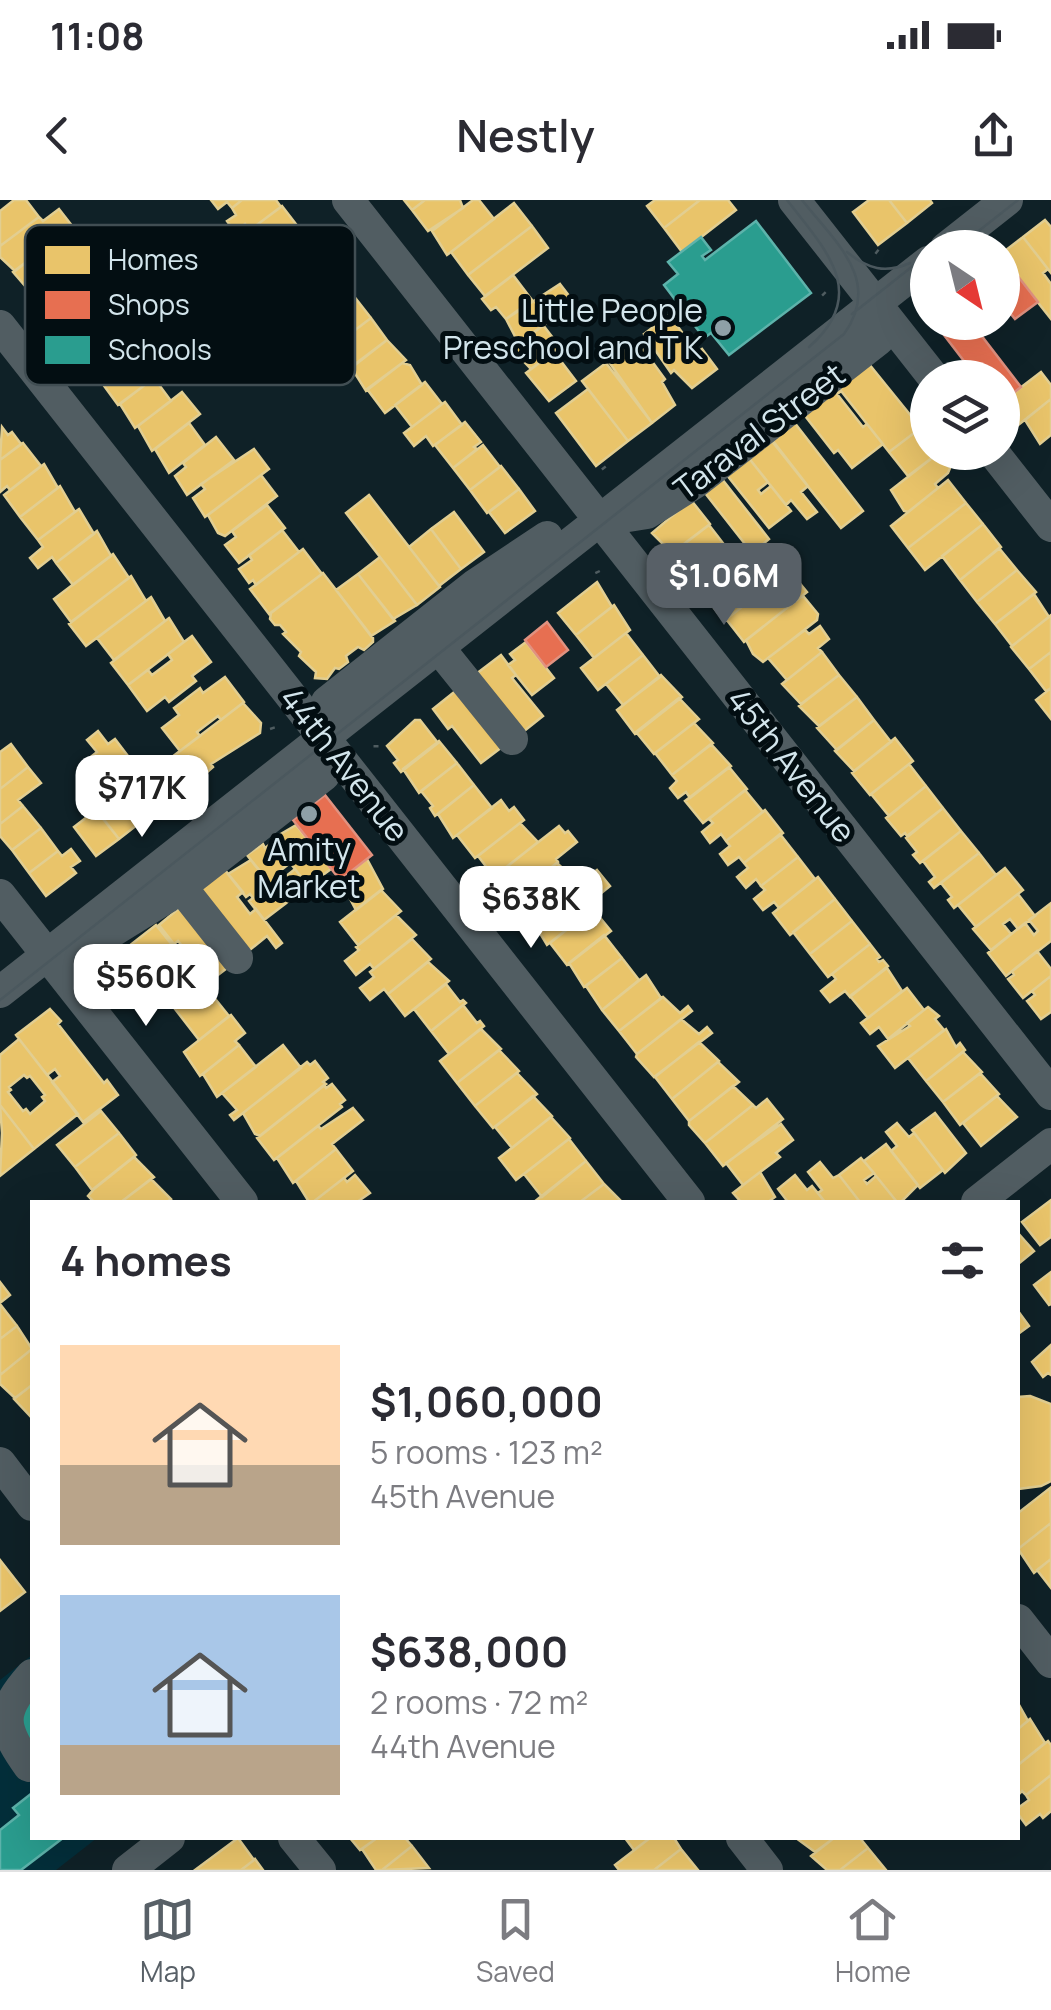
<!DOCTYPE html>
<meta charset="utf-8">
<style>
body{margin:0;font-family:Manrope,sans-serif;background:#f2f2f3;color:#2b2b33;height:100vh;display:flex;flex-direction:column;font-size:38px;white-space:nowrap}
*{box-sizing:border-box;margin:0}
p{font-size:32px;color:#7c7c81}
.icon{flex:none;width:55px;height:55px;fill:none;stroke:currentColor;stroke-width:2;stroke-linecap:round;stroke-linejoin:round}
.map{position:relative;flex:1;overflow:hidden}
.panel{position:absolute;left:30px;top:1000px;width:990px;height:640px;display:flex;flex-direction:column;background:#fff;border-radius:0px;box-shadow:0 10px 40px #0002}
.panel>*{flex:none}
.needle{width:65px;rotate:145deg}
.tools{position:absolute;left:910px;top:30px;display:grid;gap:20px}
.tools a{display:grid;place-items:center;width:110px;height:110px;border-radius:50%;background:#fff;box-shadow:0 10px 40px #0002;font-size:50px}
.price{position:absolute;translate:-50% -85px;padding:0 22px;border-radius:20px;background:#fff;color:#222;font-size:32px;line-height:65px;filter:drop-shadow(0 2px 5px #0008)}
.price::after{content:'';position:absolute;left:50%;top:60px;width:30px;height:22px;margin-left:-15px;background:inherit;clip-path:polygon(0 0,100% 0,50% 100%)}
.price.on{background:#586067;color:#fff}
ul{padding:0;list-style:none}
li{display:flex;align-items:center;gap:30px;height:250px;padding:0 30px}
li span{display:grid;place-items:center;flex:none;width:280px;height:200px;border-radius:0px;color:#555}
li>.icon{margin-inline-start:auto}
span .icon{width:120px;height:120px;fill:#fffc;stroke-width:1}
li b{font-size:42px}
h2{display:flex;justify-content:space-between;align-items:center;height:120px;padding:0 30px;font-size:42px}
.status{display:flex;justify-content:space-between;align-items:center;height:70px;padding:0 50px;background:#fff;direction:ltr}
.status svg{height:28px;fill:currentColor}
header{display:flex;justify-content:space-between;align-items:center;height:130px;padding:0 30px;background:#fff;font-size:45px;font-weight:600}
.tabs{display:flex;justify-content:space-around;align-items:center;height:140px;border-top:2px solid #e1e1e2;background:#fff;font-size:28px;color:#7c7c81}
.tabs a{display:grid;justify-items:center;gap:5px}
.tabs .on{color:#586067}
.map>svg:first-child{display:block}
.built{fill:#032e3a}
.homes{fill:#e9c46a;stroke:#e2ce91;stroke-width:2.5;fill-rule:evenodd}
.shops{fill:#e76f51;stroke:#e19280;stroke-width:2.5}
.schools{fill:#2a9d8f;stroke:#5db3ab;stroke-width:2.5}
.lines{fill:none;stroke-linecap:round;stroke-linejoin:round}
.path{stroke:#4f5c60;stroke-width:5;stroke-dasharray:2.5 8;stroke-linecap:butt}
.minor{stroke:#515d62;stroke-width:32}
.tram{stroke:#4b585e;stroke-width:2.5}
.poi-dot{fill:#8ea0a7;stroke:#030e12;stroke-width:4}
.labels{text-anchor:middle;dominant-baseline:central;stroke-width:10;stroke-linejoin:round;paint-order:stroke}
.poi-label{font-size:32px;fill:#d3e5ec;stroke:#030e12;text-anchor:end}
.street-label{font-size:32px;fill:#d3e5ec;stroke:#030e12}
.key{fill:#030e12;stroke:#414e53;stroke-width:2.5}
.key-label{font-size:28px;fill:#d3e5ec}
</style>
<div class="status"><b>11:08</b><svg viewBox="0 0 49 12"><path d="M0 12V9h3v3zM5 12V6h3v6zM10 12V3h3v9zM15 12V0h3v12zM26 1h20v11H26zM47 4h2v5h-2z"/></svg></div>
<header><svg class="icon" aria-label="back" viewBox="0 0 24 24"><path d="M15 5l-7 7 7 7"/></svg>Nestly<svg class="icon" aria-label="share" viewBox="0 0 24 24"><path d="M12 15V3M7 8l5-5 5 5M5 13v7h14v-7"/></svg></header>
<div class="map">
<svg width="1051" height="1670" viewBox="0 0 1051 1670">
<rect width="100%" height="100%" fill="#0f2127"/>
<!-- built -->
<path class="built" d="M32 1455V1638H97L56 1670H0V1480Z"/>
<!-- homes -->
<path class="homes" d="M14 0H26L39 17 0 46V11Z
M211 0H242L232 8 227 2 218 9Z
M242 0H276L281 7 250 30 245 24 235 32 227 21 236 15 232 8Z
M404 0H425L412 10Z
M425 0H460L463 8 428 31 412 10Z
M473 0H479L494 19 447 55 432 31Z
M655 0H700L664 28 647 6Z
M700 0H728L736 10 682 52 664 28Z
M869 0H889L907 23 878 45 853 12Z
M889 0H930L932 3 907 23Z
M514 3 532 26 468 75 451 52Z
M282 6 299 28 267 53 262 46 253 53 246 43 254 37 250 30Z
M59 9 73 27 42 50 35 41 27 47 34 56 15 71 0 57V46L39 17 43 21Z
M1045 20 1051 27V73L1023 37Z
M532 26 548 48 485 96 468 75Z
M77 33 87 47 32 94 13 72 46 47 50 53Z
M1023 37 1048 69 1043 73 1051 84V119L1002 57V53Z
M513 75 532 100 506 119 496 107 491 110 482 99Z
M560 84 570 97 545 116 549 121 519 144 506 119Z
M353 95 371 118 338 143 333 135 323 142 326 145 311 157 298 141 324 125 320 120Z
M669 115 697 152 702 149 717 169 692 188 674 170 671 173 644 134Z
M371 118 387 140 355 165 349 158 340 165 332 154 342 147 338 143Z
M543 125 560 147 531 169 512 149Z
M387 140 406 160 366 191 351 167Z
M633 144 639 152 643 149 665 179 662 182 675 205 652 223 609 162Z
M144 151 161 173 118 205 102 183Z
M554 152 576 181 549 201 526 173Z
M402 163 410 165 422 185 385 213 367 189Z
M606 163 652 223 628 241 582 181Z
M869 164 916 222 918 230 889 252 838 187Z
M1041 172 1051 185V199L1017 226 1013 221 1017 219 1003 201Z
M154 178 171 201 135 228 120 204Z
M425 182 442 204 412 227 395 205Z
M835 186 840 192 837 194 863 227 867 224 883 244 852 268 838 250 834 253 802 212Z
M588 189 628 241 596 266 556 213Z
M182 192 200 214 152 251 138 226Z
M1051 199V235L1040 244 1025 220Z
M445 202 462 225 433 246 426 236 414 246 404 233Z
M465 222 481 242 474 247 477 249 453 268 435 245Z
M794 222 863 311 841 328 771 240Z
M189 223 205 245 169 273 155 249Z
M2 227 8 235 12 232 21 244 0 260Z
M918 230 928 242V252L937 254 908 276 889 252Z
M216 237 234 260 187 295 175 276 186 267 183 263Z
M773 241 808 286 801 292 817 312 807 319 791 300 786 305 748 257Z
M23 243 41 266 10 290 7 286 0 292V260Z
M483 245 500 267 470 290 453 268Z
M254 249 269 269 205 317 193 298 205 289 201 284Z
M936 255 950 268 948 273 935 284 938 288 908 312 904 311 891 290Z
M748 257 768 282 758 290 761 294 771 286 791 311 769 328 726 274Z
M44 264 58 288 20 317 4 295Z
M501 266 519 289 487 313 470 290Z
M261 275 277 296 225 336 218 333 208 315Z
M722 279 769 339 752 353 705 293Z
M948 280 966 303 908 348 891 326Z
M60 286 75 312 38 340 20 317Z
M519 289 535 311 505 333 489 312Z
M369 295 440 387 417 405 346 313Z
M691 300 710 324 672 353 652 333Z
M966 303 983 324 925 370 908 348Z
M267 305 285 328 239 363 225 345 236 337 232 331Z
M79 309 94 334 56 363 52 357 38 368 30 358 43 347 38 340Z
M454 312 484 352 461 369 431 329Z
M983 324 1001 347 960 380 942 356Z
M709 325 726 347 689 376 680 365 683 363 679 358 683 355 679 348Z
M431 329 461 369 439 386 409 347Z
M282 330 299 352 256 385 253 380 249 383 239 369 252 360 249 355Z
M97 331 111 356 73 385 56 363Z
M726 347 744 369 707 399 696 381 692 384 687 377Z
M999 348 1017 370 977 402 960 380Z
M303 349 322 374 269 414 250 389Z
M113 354 129 378 71 422 54 399Z
M380 357 417 405 393 419 358 374Z
M744 369 761 392 724 421 714 408 717 400 713 394Z
M789 370 807 392 744 442 726 419Z
M1017 370 1036 392 995 424 977 402Z
M323 373 373 438V442L364 450 358 447 346 456 348 462 339 469 335 468 327 479 315 478 316 472 299 456 301 452 283 434 286 432 280 425H275L270 419 271 413Z
M358 374 395 421 371 436 336 390Z
M131 376 146 401 86 446 69 424Z
M597 382 612 407 576 435 558 413Z
M1034 394 1049 417 1012 446 995 424Z
M151 397 165 421 114 460 97 438Z
M801 397H804L818 414 817 420 763 462 753 454 746 440Z
M614 405 630 430 594 458 576 435Z
M1051 415V452L1029 469 1011 447Z
M169 418 184 442 128 485 111 463Z
M820 426 829 439 818 448 822 452 787 480 768 458 805 430 809 434Z
M626 433 643 455 598 490 581 468Z
M192 436 211 462 192 476 196 481 169 502 165 497 147 511 128 485 148 470 152 475 172 460 168 454Z
M526 442 554 478 532 495 508 465 515 460 510 454Z
M822 452 839 475 801 504 782 484Z
M1051 452V488L1046 491 1029 469Z
M501 455 516 475 512 478 543 516 518 536 476 474Z
M643 455 660 477 623 505 606 484Z
M661 475 682 497 635 534 617 510Z
M839 475 857 497 819 526 799 506Z
M225 477 244 502 221 520 218 516 197 532 200 536 180 551 162 528 179 515 174 508 200 488 203 493Z
M1051 488V519L1036 500Z
M458 489 506 544 481 563 452 526 448 529 433 509Z
M857 497 874 520 837 550 817 528Z
M679 498 699 519 654 554 636 532Z
M243 503 261 523 260 533 211 564 213 567 189 588 178 586 164 563Z
M415 520H420L438 543 401 572 394 563 398 560 387 546Z
M874 520 891 542 854 571 835 551Z
M694 523 713 543 672 575 655 553Z
M98 531 108 544 115 539 163 602 141 619 92 556 97 552 87 540Z
M895 538 913 561 870 595 852 573Z
M439 541 457 563 419 593 403 569Z
M11 544 28 567 0 589V552Z
M711 544 731 566 690 598 686 592 678 598 670 588 677 581 672 575Z
M457 563 474 585 435 616 430 608 433 606 421 591Z
M909 564 926 586 889 616 871 594Z
M28 567 41 583 18 600 23 606 0 624V589Z
M729 567 747 589 703 623 685 601Z
M474 585 492 608 453 638 438 614Z
M926 586 943 608 907 636 905 633 901 636 886 618Z
M118 590 142 621 119 639 95 608Z
M745 590 763 612 726 641 721 634 710 643 702 632 713 623 709 619Z
M501 600 509 611 514 607 524 620 475 658 457 635Z
M23 606 41 628 12 650 0 636V624Z
M943 608 961 631 920 663 913 655 917 652 906 638Z
M96 610 119 639 96 656 74 627Z
M765 610 783 633 744 663 739 657 728 665 720 654 730 646 726 641Z
M520 623 538 642 494 677 478 656Z
M296 625 312 645 303 652 308 659 318 652 331 669 308 686 272 639Z
M559 626 565 633 568 631 577 642 556 659 558 662 514 697 496 675Z
M41 628 58 651 29 673 12 650Z
M961 631 979 653 934 688 929 682 935 677 923 661Z
M780 634 798 657 761 686 756 679 746 688 737 677 748 668 744 663Z
M273 642 290 663 280 671 285 677 295 669 308 686 285 704 247 655 263 644 265 648Z
M71 649 80 661 71 667 76 673 46 696 29 673 58 651 62 656Z
M979 653 996 675 954 708 948 700 952 697 941 683Z
M798 657 815 679 779 708 774 702 763 710 754 699 765 690 761 686Z
M367 659 383 689 356 710 340 680Z
M251 660 261 672 257 675 267 688 271 685 285 704 264 720 249 701 253 698 250 694 246 697 228 674Z
M557 663 579 684 529 723 514 697Z
M1005 668 1023 690 976 727 958 705Z
M225 670 243 692 237 697 250 714 256 709 282 743 276 748 267 736 246 753 198 691Z
M597 670 610 686 589 703 593 709 547 745 532 720Z
M818 677 835 699 790 735 773 713Z
M381 690 401 711 358 745 340 722Z
M1018 694 1035 716 1018 729 1010 719 1003 724 1011 734 991 750 973 729Z
M835 699 852 721 810 754 793 732Z
M1051 703V741L1006 776 988 753 1025 723 1034 735 1038 731 1029 720Z
M183 705 231 765 205 785 188 762 193 759 178 741 174 744 159 725Z
M593 709 611 731 567 765 550 743Z
M396 715 416 735 374 769 370 764 356 775 345 761 359 750 356 747Z
M852 721 870 744 828 777 810 754Z
M156 725 229 816 199 840 151 778 133 793 130 789 128 792 106 764Z
M604 735 622 758 584 787 569 763Z
M412 739 431 759 388 794 384 789 370 800 360 788 374 777 370 772Z
M870 744 880 757 877 759 879 762 883 760 888 766 850 797 845 791 830 802 821 791 836 779 832 774Z
M1037 751 1051 769V776L1023 798 1008 779 1014 775 1012 771Z
M622 758 639 780 602 810 586 786Z
M428 762 449 781 405 816 388 794Z
M887 768 902 791 868 818 850 796Z
M646 775 661 798 619 831 602 810Z
M1051 776V812L1041 819 1027 801 1035 795 1032 791Z
M446 784 460 802 463 800 466 803 431 831 414 809Z
M907 788 924 810 888 839 879 827 870 834 861 823Z
M663 797 680 813 688 806 692 811 637 854 619 831Z
M463 805 477 823 480 821 484 826 449 854 431 831Z
M928 807 939 816 935 819 944 830 895 868 878 846 910 826 907 823Z
M50 809 61 821 58 824 104 883 107 880 118 895 83 922 52 882 60 876 55 869 47 875 16 835Z
M231 815 245 833 235 841 239 845 200 876 184 852Z
M681 819 699 834 707 827 712 833 654 877 636 857 637 854Z
M481 829 501 849 457 883 440 861Z
M946 829 956 847 960 843 965 850 926 881 908 858Z
M19 839 78 914 34 949 0 905V855ZM24 875 27 878 30 876 45 895 42 897 45 901 30 914 26 909 23 911 8 892 11 890 9 887Z
M699 842 719 861 672 899 655 877Z
M239 845 256 867 217 897 203 874Z
M283 845 301 868 234 920 230 915 237 910 222 893Z
M499 850 519 871 475 906 457 883Z
M963 852 982 872 943 902 926 881Z
M315 861 328 878 323 882 326 884 260 936 255 934 243 913 307 862 310 865Z
M718 862 739 882 689 921 672 899Z
M517 873 537 894 493 928 475 906Z
M980 873 999 894 960 925 943 902Z
M332 884 345 900 340 904 342 907 274 960 257 938 324 885 326 888Z
M733 886 753 905 705 943 689 925V921Z
M533 896 552 916 512 948 495 927Z
M997 896 1017 917 981 946 963 923Z
M767 899 783 919 723 966 705 943 753 905 756 908Z
M0 905 34 949 0 976 2 933Z
M353 908 363 920 332 944 336 949 293 983 277 958 318 926 321 929Z
M101 911 119 933 75 967 57 945Z
M935 913 966 953 945 973 912 930Z
M551 917 570 938 516 980 499 958Z
M897 923 909 937 914 933 943 970 920 988 891 951 897 946 886 932Z
M781 924 793 940 776 953 780 957 743 985 726 963Z
M119 933 136 955 92 990 75 967Z
M569 939 586 961 542 997 524 974Z
M886 944 918 985 901 1002H897L864 961Z
M336 949 353 971 313 1002H309L296 981Z
M134 957 154 977 121 1002H94L88 996 94 989Z
M861 958 874 973 864 980 867 984 876 976 897 1002H860L839 975Z
M586 961 604 984 580 1002H534Z
M820 962 833 978 839 975 860 1002H825L818 993 822 990 808 972Z
M760 972 775 997 768 1002H741L733 993Z
M355 975 370 993 357 1002H313L344 978 347 982Z
M795 975 807 990 812 986 825 1002H788L778 989Z
M151 979 171 999 167 1002H121Z
M604 984 622 1002H580Z
M1051 1000V1037L1040 1045 1022 1022Z
M1018 1033 1034 1051 1018 1064Z
M1051 1072V1104L1049 1105 1034 1085Z
M0 1082 10 1095 0 1103Z
M0 1104 17 1126 0 1139Z
M1018 1111 1029 1126 1018 1134Z
M17 1126 32 1149 0 1175V1139Z
M1051 1145V1175L1048 1173 1043 1177 1032 1162Z
M32 1149V1185L15 1198 0 1184V1175Z
M32 1185V1218L14 1199Z
M1030 1196 1051 1204V1281L1041 1286 1018 1289V1197Z
M1050 1288 1051 1323 1018 1349V1313Z
M1051 1323V1359L1034 1373 1018 1349Z
M1051 1359V1388L1037 1370Z
M0 1360 25 1392 0 1411Z
M1018 1503 1028 1521 1018 1529Z
M1030 1519 1045 1543 1018 1565V1529Z
M1048 1541 1051 1545V1575L1026 1595 1022 1591 1018 1595V1565Z
M1051 1575V1611L1043 1618 1040 1614 1026 1625 1018 1614V1608L1029 1600 1026 1595Z
M238 1638 254 1660 241 1670H195Z
M350 1638H377L360 1650Z
M377 1638H405L412 1646 382 1670H376L362 1649Z
M625 1638H650L634 1650Z
M650 1638H674L681 1649 654 1670H619L615 1665Z
M796 1638H834L815 1652Z
M834 1638H860L868 1648 840 1670H827L811 1656Z
M412 1646 429 1668 382 1670Z
M868 1648 886 1670H840Z
M681 1649 698 1670H654Z
M255 1659 263 1670H241L254 1660Z"/>
<!-- shops -->
<path class="shops" d="M1003 57 1038 102 1015 119 1002 103Z
M934 122H971L1021 187 1002 202V178H977Z
M971 122H997L981 135Z
M547 422 568 450 546 467 525 440Z
M325 595 372 655 340 680 293 620Z"/>
<!-- schools -->
<path class="schools" d="M756 21 811 93 729 155 711 133 704 138 664 85 678 74 668 62 701 37 711 50 702 56 705 60Z
M32 1488V1557L5 1510Z
M32 1593V1638H63L21 1670H0V1630L19 1615 13 1608Z"/>
<g class="lines">
<!-- path -->
<path class="path" d="M876 51 881 55
M823 93 827 97
M603 267 607 272
M597 371 599 375
M272 527 274 533
M376 545V550"/>
<!-- minor -->
<path class="minor" d="M348 0 1051 894
M794 0 934 178
M946 48 1007 0
M0 126 689 1002
M993 252 1051 326
M603 320 647 313 696 282 878 140 875 103
M438 447 512 539
M181 687 237 758
M0 695 242 1002
M79 752 166 698 324 575 327 502 475 385 547 337
M0 792 928 62
M977 1002 1051 944
M0 1263 32 1305
M1018 1420 1051 1462
M29 1566C0 1526 0 1511 32 1475
M294 1638 320 1670
M742 1638 767 1670
M128 1670 169 1638"/>
<!-- tram -->
<path class="tram" d="M787 0C826 50 870 94 809 147
M957 48 1018 0
M847 52C868 69 885 74 910 63
M852 114 928 54
M0 800 844 134C883 80 834 41 802 0"/>
</g>
<!-- markers -->
<g class="poi-dot">
<circle cx="723" cy="128" r="10"/>
<circle cx="309" cy="614" r="10"/>
</g>
<g class="labels">
<!-- poi labels -->
<g class="poi-label">
<text x="703" y="110">Little People<tspan x="703" dy="37">Preschool and T K</tspan></text>
<text x="309" y="649" text-anchor="middle">Amity<tspan x="309" dy="37">Market</tspan></text>
</g>
<!-- street labels -->
<g class="street-label">
<text transform="translate(759 231) rotate(-37)">Taraval Street</text>
<text transform="translate(345 564) rotate(52)">44th Avenue</text>
<text transform="translate(792 565) rotate(52)">45th Avenue</text>
</g>
</g>
<!-- legend -->
<rect x="25" y="25" width="330" height="160" rx="15" class="key"/>
<rect x="45" y="46" width="45" height="28" fill="#e9c46a"/>
<rect x="45" y="91" width="45" height="28" fill="#e76f51"/>
<rect x="45" y="136" width="45" height="28" fill="#2a9d8f"/>
<g class="key-label">
<text x="108" y="70">Homes</text>
<text x="108" y="115">Shops</text>
<text x="108" y="160">Schools</text>
</g>
</svg>
<div class="tools">
<a><svg class="needle" viewBox="-14 -14 28 28"><path d="M0-13l5 13h-10z" fill="#e53935"/><path d="M0 13l5-13h-10z" fill="#7c7c81"/></svg></a>
<a><svg class="icon" aria-label="layers" viewBox="0 0 24 24"><path d="M12 4l9 5-9 5-9-5zM3 14l9 5 9-5"/></svg></a>
</div>
<b class="price on" style="left:724px;top:428px">$1.06M</b>
<b class="price" style="left:142px;top:640px">$717K</b>
<b class="price" style="left:531px;top:751px">$638K</b>
<b class="price" style="left:146px;top:829px">$560K</b>
<section class="panel">
<h2>4 homes<svg class="icon" aria-label="filters" viewBox="0 0 24 24"><path d="M4 7h16M4 17h16"/><circle cx="9" cy="7" r="2"/><circle cx="15" cy="17" r="2"/></svg></h2>
<ul>
<li><span style="background:linear-gradient(#ffd9b3 60%,#b9a48a 0)"><svg class="icon" aria-label="home" viewBox="0 0 24 24"><path d="M3 11l9-7 9 7M6 9v11h12V9"/></svg></span><div><b>$1,060,000</b><p>5 rooms · 123 m²</p><p>45th Avenue</p></div></li>
<li><span style="background:linear-gradient(#a9c7e8 75%,#b9a48a 0)"><svg class="icon" aria-label="home" viewBox="0 0 24 24"><path d="M3 11l9-7 9 7M6 9v11h12V9"/></svg></span><div><b>$638,000</b><p>2 rooms · 72 m²</p><p>44th Avenue</p></div></li>
</ul>
</section>
</div>
<nav class="tabs">
<a class="on"><svg class="icon" aria-label="map" viewBox="0 0 24 24"><path d="M3 6l6-2 6 2 6-2v14l-6 2-6-2-6 2zM9 4v14M15 6v14"/></svg>Map</a>
<a><svg class="icon" aria-label="saved" viewBox="0 0 24 24"><path d="M7 4h10v16l-5-4-5 4z"/></svg>Saved</a>
<a><svg class="icon" aria-label="home" viewBox="0 0 24 24"><path d="M3 11l9-7 9 7M6 9v11h12V9"/></svg>Home</a>
</nav>
